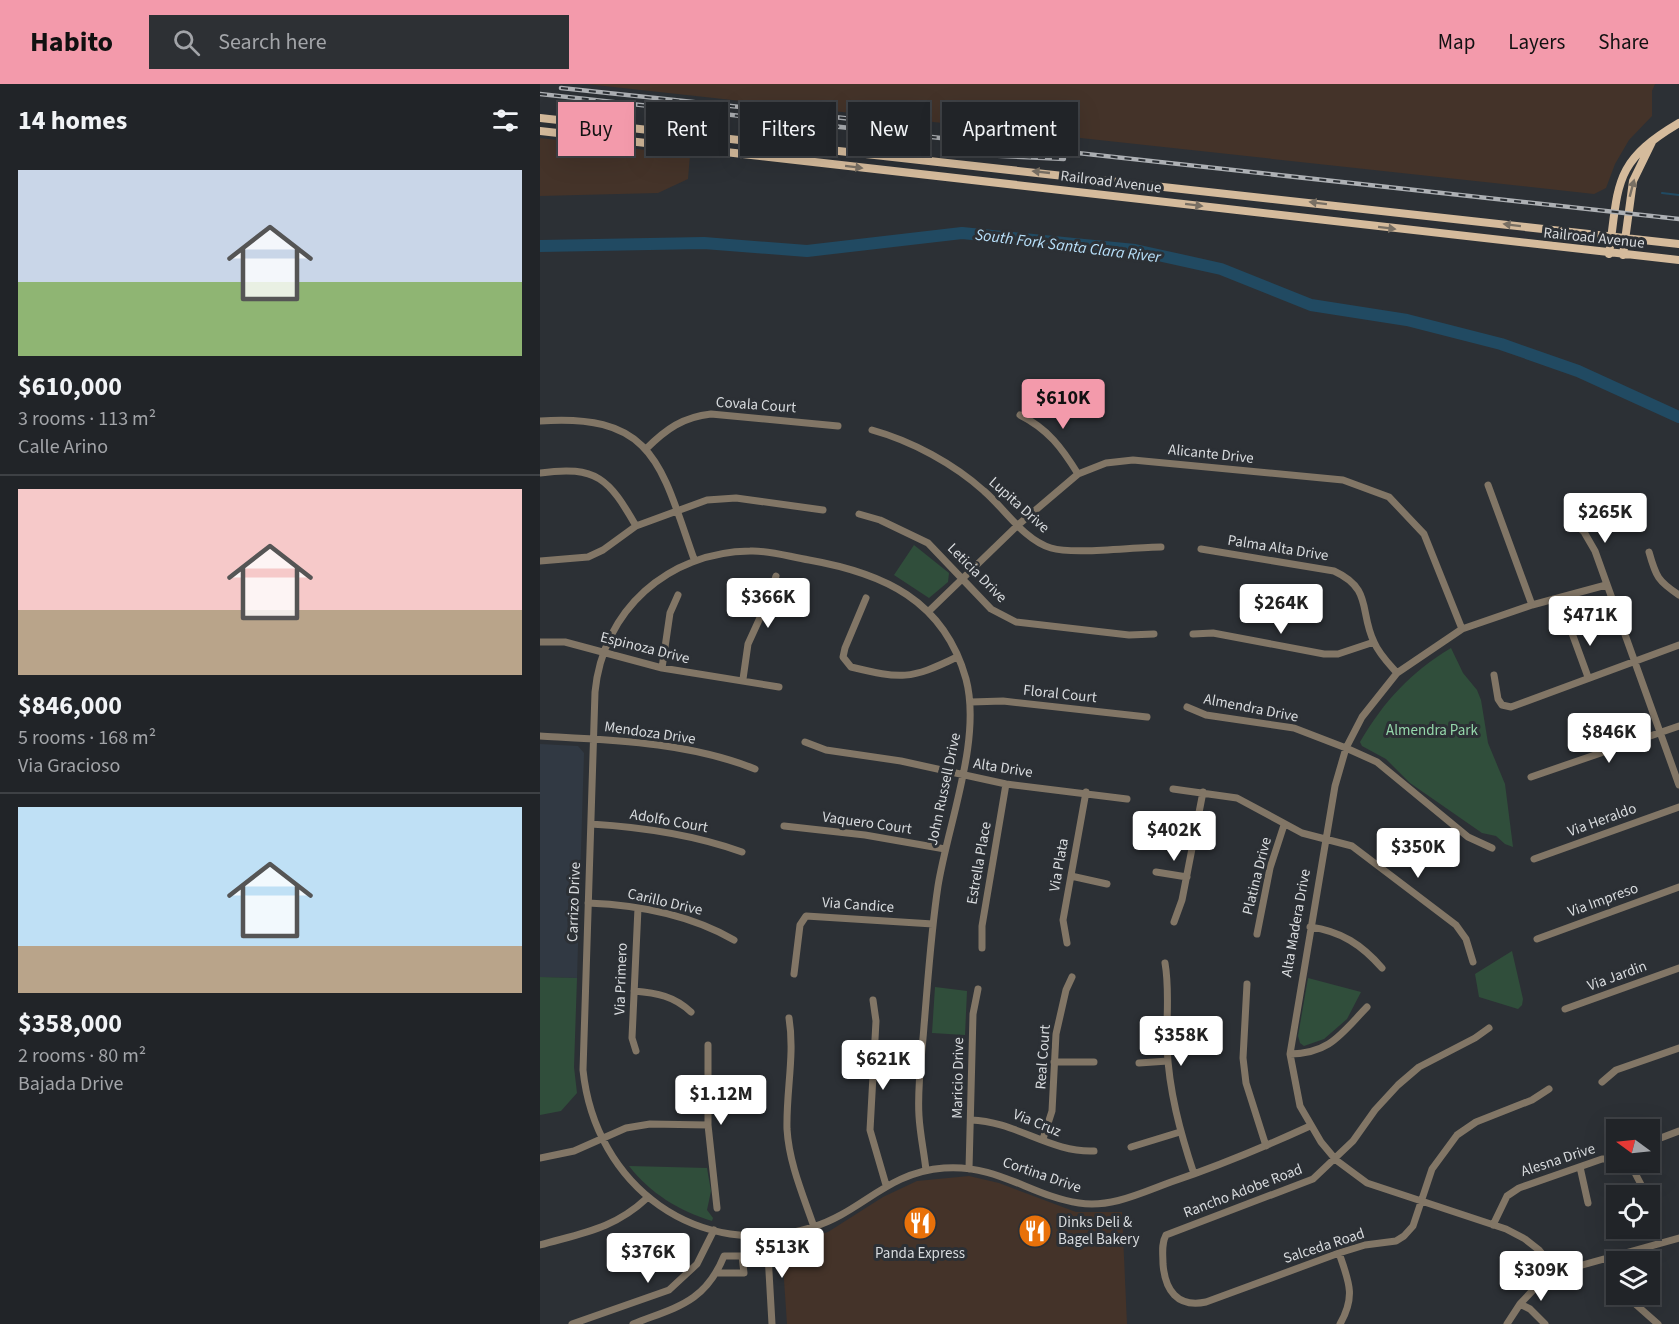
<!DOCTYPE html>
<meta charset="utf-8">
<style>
body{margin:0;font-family:"Source Sans 3",sans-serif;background:#2d3034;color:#f1f3f6;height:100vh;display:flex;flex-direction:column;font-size:22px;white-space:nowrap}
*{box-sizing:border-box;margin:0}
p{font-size:20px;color:#a2a4a8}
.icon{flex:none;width:33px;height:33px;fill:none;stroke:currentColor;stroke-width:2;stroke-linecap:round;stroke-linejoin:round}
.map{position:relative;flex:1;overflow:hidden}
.drawer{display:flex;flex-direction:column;background:#212428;width:540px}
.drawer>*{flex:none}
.guide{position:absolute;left:18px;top:18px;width:570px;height:54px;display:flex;gap:12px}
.needle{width:39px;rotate:285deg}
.controls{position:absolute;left:1066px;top:1035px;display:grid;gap:12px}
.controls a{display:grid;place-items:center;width:54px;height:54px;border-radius:0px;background:#212428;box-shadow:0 6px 24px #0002,0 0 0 2px #3e4145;font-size:30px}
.price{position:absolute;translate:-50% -51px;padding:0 14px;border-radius:6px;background:#fff;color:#222;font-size:20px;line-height:39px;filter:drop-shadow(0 2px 3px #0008)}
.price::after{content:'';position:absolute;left:50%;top:36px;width:18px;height:14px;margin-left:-9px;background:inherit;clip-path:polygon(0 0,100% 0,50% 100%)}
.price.active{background:#f39aab;color:#111}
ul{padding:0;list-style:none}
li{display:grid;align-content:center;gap:12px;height:318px;padding:0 18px}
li+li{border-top:2px solid #3e4145}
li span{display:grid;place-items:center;height:186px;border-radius:0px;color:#555}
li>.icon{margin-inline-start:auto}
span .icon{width:108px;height:108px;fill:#fffc;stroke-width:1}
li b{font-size:26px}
h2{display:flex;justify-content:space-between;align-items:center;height:72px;padding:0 18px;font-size:26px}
.chip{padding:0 21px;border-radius:0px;background:#212428;box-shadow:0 6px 24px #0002,0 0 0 2px #3e4145;font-size:21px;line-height:54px}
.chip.active{background:#f39aab;color:#111}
header{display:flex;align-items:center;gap:36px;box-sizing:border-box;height:84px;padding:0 30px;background:#f39aab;color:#111}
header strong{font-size:28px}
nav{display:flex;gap:33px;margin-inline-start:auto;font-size:21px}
.search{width:420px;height:54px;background:#2d3034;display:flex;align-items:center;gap:15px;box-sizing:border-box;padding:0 21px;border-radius:0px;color:#a2a4a8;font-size:22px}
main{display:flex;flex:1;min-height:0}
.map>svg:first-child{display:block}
.commercial{fill:#443329}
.built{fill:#313943}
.green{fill:#304e3b}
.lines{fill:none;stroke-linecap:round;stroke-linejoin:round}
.stream{stroke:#214a62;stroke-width:2}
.river{stroke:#214a62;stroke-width:12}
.minor{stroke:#827666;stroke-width:7}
.major{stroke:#d5bb9c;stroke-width:8}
.rail-casing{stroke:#adb0b4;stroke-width:4.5}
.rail{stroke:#2c3035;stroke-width:2;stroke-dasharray:7;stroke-linecap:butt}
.oneway{fill:#786f63}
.labels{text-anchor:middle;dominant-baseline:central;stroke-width:6;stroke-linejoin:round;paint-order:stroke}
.street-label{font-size:15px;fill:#d8dbde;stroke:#2c3035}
.park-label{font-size:15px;fill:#95d7ab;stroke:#2c3035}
.poi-label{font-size:15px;fill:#d8dbde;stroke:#2c3035;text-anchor:start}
.water-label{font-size:16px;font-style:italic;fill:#b8e0fa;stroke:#2c3035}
</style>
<header>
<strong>Habito</strong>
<div class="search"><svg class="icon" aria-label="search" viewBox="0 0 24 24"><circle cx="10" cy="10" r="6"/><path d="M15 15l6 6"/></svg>Search here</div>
<nav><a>Map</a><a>Layers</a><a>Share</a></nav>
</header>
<main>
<section class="drawer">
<h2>14 homes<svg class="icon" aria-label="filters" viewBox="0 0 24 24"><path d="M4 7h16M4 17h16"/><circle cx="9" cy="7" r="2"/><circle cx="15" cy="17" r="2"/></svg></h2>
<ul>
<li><span style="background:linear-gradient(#c9d6e8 60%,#8fb573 0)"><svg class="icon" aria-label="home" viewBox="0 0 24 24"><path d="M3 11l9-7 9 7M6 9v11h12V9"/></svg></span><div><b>$610,000</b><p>3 rooms · 113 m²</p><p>Calle Arino</p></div></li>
<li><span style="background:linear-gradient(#f6c9c9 65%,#b9a48a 0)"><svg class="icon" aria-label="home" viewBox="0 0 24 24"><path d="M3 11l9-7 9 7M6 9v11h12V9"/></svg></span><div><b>$846,000</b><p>5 rooms · 168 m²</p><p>Via Gracioso</p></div></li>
<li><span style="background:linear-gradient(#bfe0f5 75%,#b9a48a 0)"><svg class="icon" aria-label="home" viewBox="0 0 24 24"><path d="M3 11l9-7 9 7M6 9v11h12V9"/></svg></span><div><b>$358,000</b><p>2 rooms · 80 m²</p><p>Bajada Drive</p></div></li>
</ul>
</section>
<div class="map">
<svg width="1139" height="1240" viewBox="0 0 1139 1240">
<rect width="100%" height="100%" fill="#2c3035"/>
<!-- commercial -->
<path class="commercial" d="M46 0H1115L1112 7V32L1089 56 1075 80 1066 104 1054 110Z
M0 54 150 71 148 95 118 109 0 112Z
M429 1092 459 1099 536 1128H582L587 1240H247L242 1166 244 1161 288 1148 343 1113 377 1097Z"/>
<!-- built -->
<path class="built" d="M0 660 38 662 44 669 37 894 0 893Z"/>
<!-- green -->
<path class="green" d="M374 461 409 489 408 498 389 514 354 491Z
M911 564 923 589 937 606 941 616 948 659 965 700 973 763 965 760 956 752 942 749 870 699 846 675 822 662 820 658C844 617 871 588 911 564Z
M972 867 983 915 982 921 978 925 939 913 935 890Z
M0 893 37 894 34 983 37 1009 21 1027 0 1031Z
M768 894 821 908 807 935 784 955 764 962 760 959 758 952Z
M395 903 427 907 425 951 392 949Z
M89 1082 167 1084 171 1107 167 1126 173 1134 172 1137C139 1127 110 1109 89 1082Z"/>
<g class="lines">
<!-- stream -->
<path class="stream" d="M1122 109 1139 111"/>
<!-- river -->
<path class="river" d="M0 162 164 159 267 167 422 149 595 166 681 185 771 221 867 236 961 260 1038 287 1139 333"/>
<!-- minor -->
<path class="minor" d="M480 331C508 345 522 364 538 390
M0 337C115 329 121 382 154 475
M332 346C372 357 414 380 444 407 465 425 484 456 511 464 534 471 593 463 621 463
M106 365C126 345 143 333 171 330L298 342
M0 389C57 381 69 395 96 442
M948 401 992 521
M319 430 340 436 388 459 451 525 476 538 589 551 614 550
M1034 439 1044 448 1055 467 1139 701
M661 465 794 487C833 505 819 527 834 558 839 570 849 580 857 589
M1109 468C1116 493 1118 497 1139 511
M0 477 48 473 63 466 96 442 167 416 196 414 283 426
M326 514 305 564 303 573 311 583C361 595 370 596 417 573
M389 527 478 441 538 390 566 379 593 376 803 396 849 413 884 450 922 545
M1029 541 1048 593
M653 550 673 549 784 570H798L834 558
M0 558H25L122 584 239 603
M122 584 130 529 138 511
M954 591 958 615 962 621 971 623 1139 561
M203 595 208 560 229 514 236 492
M431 618 463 617 607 633
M647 623 666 631 754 644 806 664 837 678 928 753 952 764
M0 652C71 656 148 658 215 685
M265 658 286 666 361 677 466 700 587 715
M991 693 1139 642
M633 705 697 714 762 749 812 762 916 841 926 855 933 878
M51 740C100 743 155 751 202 768
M244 742 325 751 405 765
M994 775 1139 723
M616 788 647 793
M531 792 567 800
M48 819C99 821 149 830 194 856
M634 838 642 816 663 708
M770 843C801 847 822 861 842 884
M717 850 730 784 744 741
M997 855 1139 803
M527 859 523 836 546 708
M442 864V842L466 700
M625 879C630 907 626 934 627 963 629 1007 640 1048 654 1090
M254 890 260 841 266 832 393 840
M707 900 703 974 706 999 726 1062
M94 907C117 909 134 912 151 928
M333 916 336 937 330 1046 346 1101
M1025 925 1139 884
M249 934C255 971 246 1007 247 1045 249 1079 263 1111 274 1143
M949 944 935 954 879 983 858 1001 835 1026 813 1057 773 1095 626 1151C621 1160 623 1170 623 1180 625 1206 637 1224 666 1218L799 1169 825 1161 856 1157 864 1152 873 1142 892 1085 917 1051 936 1038 992 1016 1009 1005
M168 961V1041L177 1124
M96 967 92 954 98 824
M750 970C790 969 800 951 827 923
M514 978H554
M599 979 628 977
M1062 998 1076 986 1139 964
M431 1036C475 1037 511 1069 554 1067
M503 1055 512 1027 516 950 526 906 532 893
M1118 1055 1139 1047
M591 1063 640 1048
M0 1074 34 1067 86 1044 110 1040 168 1041
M1083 1078 1095 1089 1107 1112
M1040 1083 1048 1119
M429 1085 433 930 438 905
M386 1086C384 1068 380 1050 379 1032 377 1002 382 971 384 942 388 895 391 848 398 802 408 740 442 655 426 595 404 516 343 489 269 476 250 473 229 466 210 467 128 468 63 526 55 608L43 986C55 1102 158 1179 273 1143 322 1128 347 1088 404 1084 458 1080 491 1112 539 1119 571 1124 601 1109 631 1098 678 1082 724 1063 770 1042
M953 1141 967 1112 979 1104 1062 1075H1077
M227 1153 232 1240
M0 1161C42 1149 74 1145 107 1114
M799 1169C809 1198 816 1212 800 1240
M1067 1173 1077 1200
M1017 1188 999 1166 985 1155 966 1145 827 1099 796 1076 781 1058 760 1022 750 970 795 702 806 664 822 633 857 589 922 545 992 521 1066 501
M1084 1210 1118 1240
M980 1220 990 1225 1005 1240
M32 1240 129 1206 157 1180 174 1146
M93 1240C136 1223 165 1219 184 1172H202L204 1189H177
M967 1240 980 1220 995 1204 1017 1188 1139 1154"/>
<!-- major -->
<path class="major" d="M0 34 1139 160
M0 47 1139 176
M201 70C218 53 249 77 269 62
M1069 170C1079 99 1073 78 1139 39
M1083 171 1093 97 1112 58"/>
<!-- rail casing -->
<g class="rail-casing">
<path id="rail" d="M21 4 322 36
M0 10 1139 135
M442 71 524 75"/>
</g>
<!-- rail -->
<use href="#rail" class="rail"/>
</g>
<!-- one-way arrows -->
<defs><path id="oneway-solid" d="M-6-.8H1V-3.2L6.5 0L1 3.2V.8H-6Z" transform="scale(1.5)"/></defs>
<g class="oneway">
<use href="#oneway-solid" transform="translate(314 83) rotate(7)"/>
<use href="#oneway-solid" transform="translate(501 88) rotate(-174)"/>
<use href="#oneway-solid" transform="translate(1092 104) rotate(-75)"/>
<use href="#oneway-solid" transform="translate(778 119) rotate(-173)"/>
<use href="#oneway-solid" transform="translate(654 121) rotate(7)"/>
<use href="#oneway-solid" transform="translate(972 141) rotate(-173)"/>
<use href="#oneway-solid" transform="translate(847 144) rotate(7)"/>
</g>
<!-- icons -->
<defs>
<g id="restaurant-disc" transform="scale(1.725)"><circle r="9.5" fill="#e8710a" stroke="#2c3035"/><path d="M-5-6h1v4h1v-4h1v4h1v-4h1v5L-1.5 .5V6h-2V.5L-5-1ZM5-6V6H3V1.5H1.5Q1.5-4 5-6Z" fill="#fff"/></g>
</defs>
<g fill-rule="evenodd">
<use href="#restaurant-disc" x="380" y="1139"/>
<use href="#restaurant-disc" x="495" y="1147"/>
</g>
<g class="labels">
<!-- street labels -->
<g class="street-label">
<text transform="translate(571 98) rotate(7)">Railroad Avenue</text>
<text transform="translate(1054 154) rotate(6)">Railroad Avenue</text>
<text transform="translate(216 321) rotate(4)">Covala Court</text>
<text transform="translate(671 370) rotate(6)">Alicante Drive</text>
<text transform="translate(479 421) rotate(42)">Lupita Drive</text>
<text transform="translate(738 464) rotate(9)">Palma Alta Drive</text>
<text transform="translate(437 489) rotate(45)">Leticia Drive</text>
<text transform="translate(105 564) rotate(14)">Espinoza Drive</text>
<text transform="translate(520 610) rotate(6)">Floral Court</text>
<text transform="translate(711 624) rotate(11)">Almendra Drive</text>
<text transform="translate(110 649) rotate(8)">Mendoza Drive</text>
<text transform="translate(463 684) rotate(9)">Alta Drive</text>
<text transform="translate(404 705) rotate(-78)">John Russell Drive</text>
<text transform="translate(1062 736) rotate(-20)">Via Heraldo</text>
<text transform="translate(129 737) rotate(10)">Adolfo Court</text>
<text transform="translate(327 739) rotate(8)">Vaquero Court</text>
<text transform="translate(439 779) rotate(-80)">Estrella Place</text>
<text transform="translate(519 781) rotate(-80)">Via Plata</text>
<text transform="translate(717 792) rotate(-76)">Platina Drive</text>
<text transform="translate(1063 816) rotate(-20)">Via Impreso</text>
<text transform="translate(34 818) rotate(-88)">Carrizo Drive</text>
<text transform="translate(125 818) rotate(13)">Carillo Drive</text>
<text transform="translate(318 821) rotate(4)">Via Candice</text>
<text transform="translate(756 839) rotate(-80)">Alta Madera Drive</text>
<text transform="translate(1077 892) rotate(-20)">Via Jardin</text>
<text transform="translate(81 895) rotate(-88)">Via Primero</text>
<text transform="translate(503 973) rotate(-86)">Real Court</text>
<text transform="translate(418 994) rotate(-89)">Maricio Drive</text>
<text transform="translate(497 1039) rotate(22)">Via Cruz</text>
<text transform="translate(1018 1076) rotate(-18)">Alesna Drive</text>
<text transform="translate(502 1091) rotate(19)">Cortina Drive</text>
<text transform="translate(703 1107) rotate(-21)">Rancho Adobe Road</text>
<text transform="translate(784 1162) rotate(-18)">Salceda Road</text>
</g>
<!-- park labels -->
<g class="park-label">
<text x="892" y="646">Almendra Park</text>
</g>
<!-- poi labels -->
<g class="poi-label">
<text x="518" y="1138">Dinks Deli &amp;<tspan x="518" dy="17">Bagel Bakery</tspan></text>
<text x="380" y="1169" text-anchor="middle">Panda Express</text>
</g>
<!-- water labels -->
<g class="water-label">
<text transform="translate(528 162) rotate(7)">South Fork Santa Clara River</text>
</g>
</g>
</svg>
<div class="controls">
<a><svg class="needle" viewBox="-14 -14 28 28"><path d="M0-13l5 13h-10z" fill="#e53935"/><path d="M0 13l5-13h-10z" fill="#a2a4a8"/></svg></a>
<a><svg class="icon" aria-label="locate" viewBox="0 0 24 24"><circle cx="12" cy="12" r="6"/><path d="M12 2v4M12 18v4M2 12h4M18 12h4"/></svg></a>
<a><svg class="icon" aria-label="layers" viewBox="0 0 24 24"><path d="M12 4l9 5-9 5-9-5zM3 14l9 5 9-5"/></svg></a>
</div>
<b class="price active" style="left:523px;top:346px">$610K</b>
<b class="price" style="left:1065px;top:460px">$265K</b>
<b class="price" style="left:228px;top:545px">$366K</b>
<b class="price" style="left:741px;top:551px">$264K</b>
<b class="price" style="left:1050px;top:563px">$471K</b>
<b class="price" style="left:1069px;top:680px">$846K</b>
<b class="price" style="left:634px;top:778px">$402K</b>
<b class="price" style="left:878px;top:795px">$350K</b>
<b class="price" style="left:641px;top:983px">$358K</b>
<b class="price" style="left:343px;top:1007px">$621K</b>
<b class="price" style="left:181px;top:1042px">$1.12M</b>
<b class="price" style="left:242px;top:1195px">$513K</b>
<b class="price" style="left:108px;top:1200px">$376K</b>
<b class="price" style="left:1001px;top:1218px">$309K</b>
<div class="guide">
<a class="chip active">Buy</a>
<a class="chip">Rent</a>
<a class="chip">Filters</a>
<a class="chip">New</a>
<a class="chip">Apartment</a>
</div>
</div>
</main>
